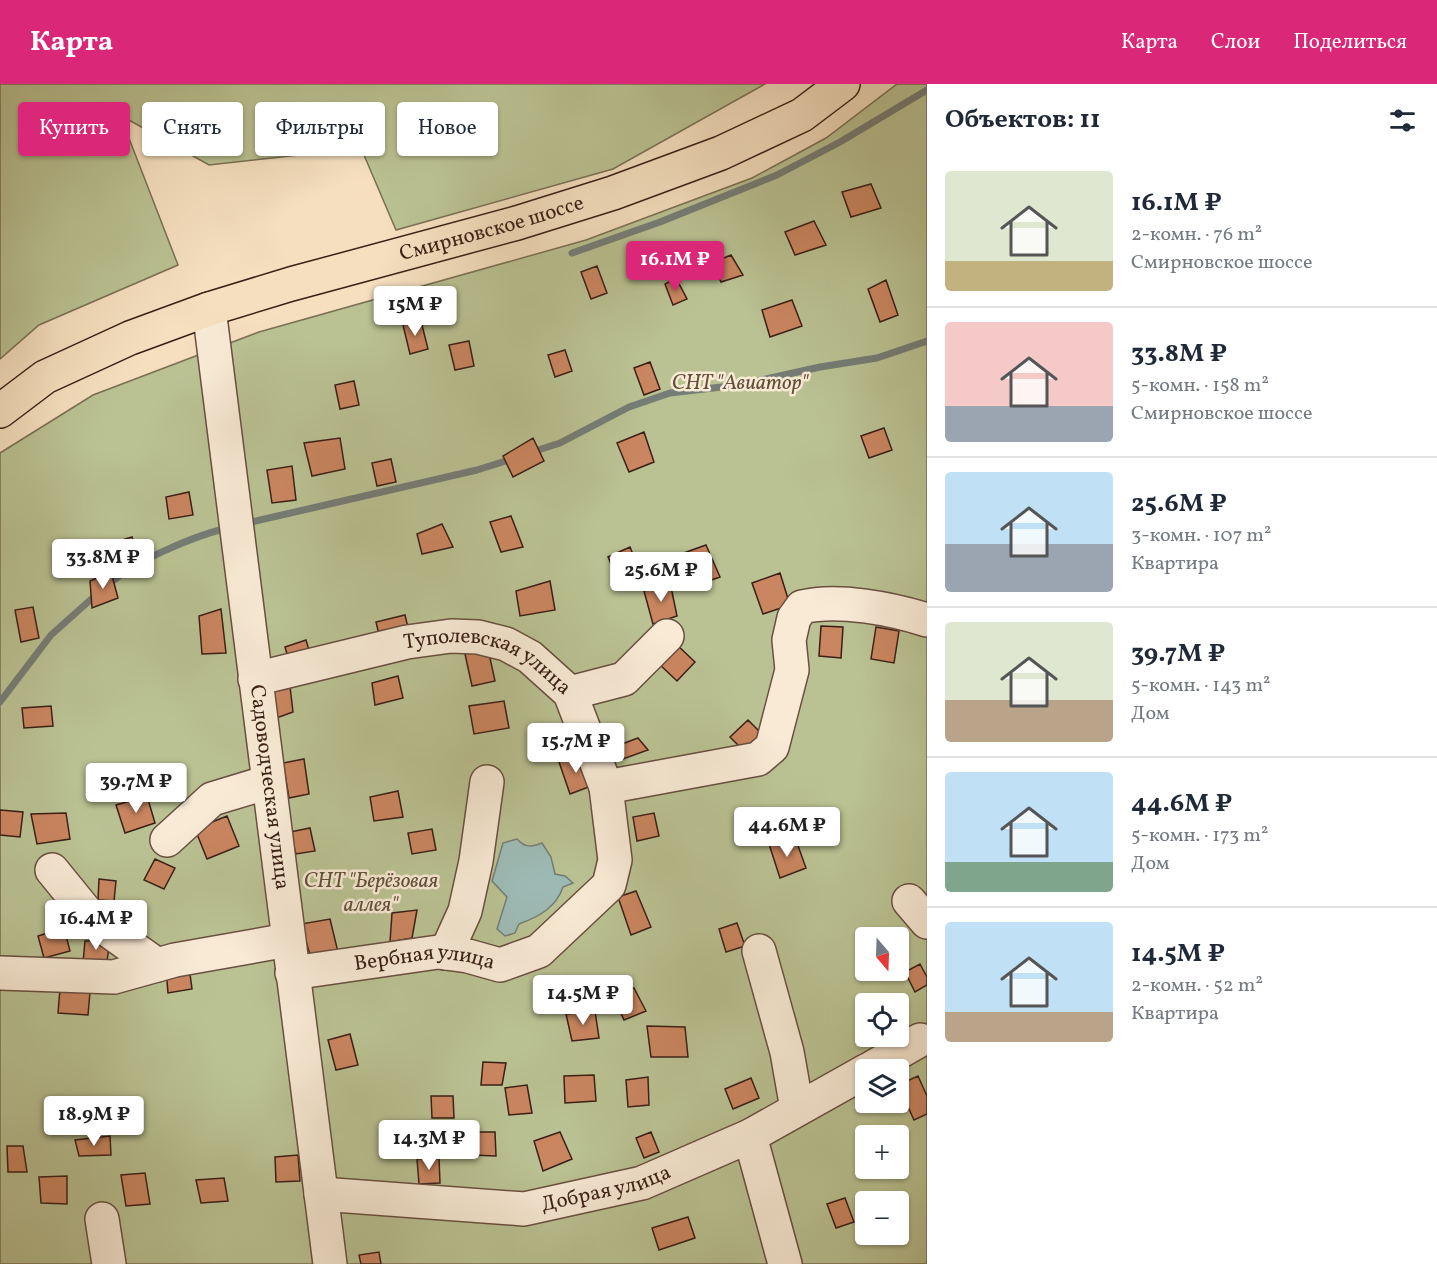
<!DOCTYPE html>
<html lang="ru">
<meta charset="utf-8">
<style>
body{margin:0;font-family:Vollkorn,serif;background:#f2f2f3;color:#1f2937;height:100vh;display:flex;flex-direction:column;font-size:22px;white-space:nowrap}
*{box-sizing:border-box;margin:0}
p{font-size:20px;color:#747a83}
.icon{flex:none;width:33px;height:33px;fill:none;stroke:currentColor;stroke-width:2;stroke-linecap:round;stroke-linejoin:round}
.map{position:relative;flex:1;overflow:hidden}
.details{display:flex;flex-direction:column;background:#fff;width:510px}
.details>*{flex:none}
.guide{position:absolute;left:18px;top:18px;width:570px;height:54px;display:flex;gap:12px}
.needle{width:39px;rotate:161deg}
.controls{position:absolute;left:855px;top:843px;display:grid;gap:12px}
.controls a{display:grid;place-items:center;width:54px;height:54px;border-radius:6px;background:#fff;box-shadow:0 2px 4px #0004;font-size:30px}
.price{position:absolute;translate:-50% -51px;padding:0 14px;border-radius:6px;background:#fff;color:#222;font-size:20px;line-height:39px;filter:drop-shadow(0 2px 3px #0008)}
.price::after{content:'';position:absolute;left:50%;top:36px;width:18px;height:14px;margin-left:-9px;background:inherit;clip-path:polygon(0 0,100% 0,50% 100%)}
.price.selected{background:#db2777;color:#fff}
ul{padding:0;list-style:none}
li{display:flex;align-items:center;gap:18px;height:150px;padding:0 18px}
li+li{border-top:2px solid #e0e1e3}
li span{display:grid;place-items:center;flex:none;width:168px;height:120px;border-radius:6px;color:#555}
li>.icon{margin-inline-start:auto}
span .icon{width:72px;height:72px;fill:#fffc;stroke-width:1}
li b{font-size:26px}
h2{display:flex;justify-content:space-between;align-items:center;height:72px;padding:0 18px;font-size:26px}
.tag{padding:0 21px;border-radius:6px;background:#fff;box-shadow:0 2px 4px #0004;font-size:21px;line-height:54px}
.tag.selected{background:#db2777;color:#fff}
header{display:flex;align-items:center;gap:36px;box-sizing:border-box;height:84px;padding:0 30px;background:#db2777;color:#fff}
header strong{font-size:28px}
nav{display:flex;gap:33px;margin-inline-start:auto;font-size:21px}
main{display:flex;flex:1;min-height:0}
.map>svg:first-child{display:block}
.green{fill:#bac293;stroke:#7a7054;stroke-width:1.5;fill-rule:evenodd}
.water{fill:#9dbcb7;stroke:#757d76;stroke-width:1.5}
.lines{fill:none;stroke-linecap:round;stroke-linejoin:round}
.stream{stroke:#757d76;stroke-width:7}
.building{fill:#ca8661;stroke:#3a1f15;stroke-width:1.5}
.minor-casing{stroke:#694f40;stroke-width:36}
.major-casing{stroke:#3a1f15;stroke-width:36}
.minor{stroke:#f8ead5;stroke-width:33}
.major{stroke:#f5dfbf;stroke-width:33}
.labels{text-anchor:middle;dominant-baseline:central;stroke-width:5;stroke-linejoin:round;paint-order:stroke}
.street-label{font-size:21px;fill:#3a1f15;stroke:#f8ead5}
.park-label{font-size:21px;font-style:italic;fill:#60503b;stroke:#f8ead5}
</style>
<header>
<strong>Карта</strong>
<nav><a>Карта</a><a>Слои</a><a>Поделиться</a></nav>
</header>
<main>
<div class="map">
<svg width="927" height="1180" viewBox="0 0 927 1180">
<rect width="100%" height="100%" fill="#f5dfbf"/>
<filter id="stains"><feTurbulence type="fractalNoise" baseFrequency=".00333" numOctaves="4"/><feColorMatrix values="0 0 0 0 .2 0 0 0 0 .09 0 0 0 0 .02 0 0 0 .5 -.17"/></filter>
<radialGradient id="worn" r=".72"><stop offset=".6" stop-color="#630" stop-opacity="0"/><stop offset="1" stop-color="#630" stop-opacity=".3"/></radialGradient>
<!-- green -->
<path class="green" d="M0 0H765L613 85 396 146 361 64 209 81 120 31 178 181 39 241 0 275Z
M897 0H927V1180H0V369L93 311 259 248 586 156 752 94 826 54ZM866 854H898V886H866ZM866 920H898V952H866ZM866 986H898V1018H866ZM866 1052H898V1084H866ZM866 1118H898V1150H866Z"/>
<!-- water -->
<path class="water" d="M517 755C525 764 532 763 542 759L551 773 555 790 565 792 573 799 563 803C556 824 538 833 519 840L515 849 505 852 497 845 507 813 492 797 503 759Z"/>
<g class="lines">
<!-- stream -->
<path class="stream" d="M572 169 660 138 777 91 840 58 927 6
M532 368 560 359 629 323 670 309 739 301 820 283 877 274 927 257
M243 440 477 386 512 375
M108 501C135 477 191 453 227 444
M0 618 51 551 97 510"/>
</g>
<!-- building -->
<path class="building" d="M871 100 881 124 851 133 842 108Z
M814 137 826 161 795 171 785 148Z
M731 171 743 191 721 198 712 179Z
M597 182 607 209 591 215 581 188Z
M676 194 687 215 673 221 665 200Z
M886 196 898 231 880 238 868 205Z
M792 216 802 242 770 253 762 226Z
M421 237 428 265 410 270 403 241Z
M469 257 474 282 455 286 449 261Z
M565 266 572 287 555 293 548 271Z
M650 278 660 305 644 311 634 284Z
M354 297 359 321 340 325 335 301Z
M884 344 892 366 869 374 861 352Z
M644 348 654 378 629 388 617 359Z
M340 354 345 385 312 392 304 359Z
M533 354 544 377 513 393 503 372Z
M391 375 396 398 377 402 372 379Z
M292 382 296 416 272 419 267 386Z
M189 408 193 431 169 435 166 413Z
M511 432 523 463 501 468 490 438Z
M442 440 453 463 422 470 417 450Z
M132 453 138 474 111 482 105 461Z
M706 461 720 493 697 501 681 470Z
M630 463 639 485 617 494 608 473Z
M111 488 118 514 92 524 90 497Z
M780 489 790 521 763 530 752 499Z
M550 497 555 526 520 532 516 507Z
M670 498 677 532 653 540 644 507Z
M33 523 39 554 21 558 15 526Z
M221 525 226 569 202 570 199 532Z
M405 531 409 548 380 555 376 538Z
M821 542 843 543 841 574 819 572Z
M876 543 899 547 894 579 871 575Z
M306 556 311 573 290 580 285 563Z
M675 559 695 578 677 597 657 578Z
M488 565 495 597 472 602 465 570Z
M398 592 403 614 375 621 372 599Z
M289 594 293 628 271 636 265 599Z
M504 617 509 644 474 650 469 622Z
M51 622 53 642 24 644 22 624Z
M748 636 765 653 747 670 730 653Z
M638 654 648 666 620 676 614 663Z
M583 669 594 701 570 710 559 678Z
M304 675 309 710 289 714 283 679Z
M398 707 403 733 374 737 370 713Z
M147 712 155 739 125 749 116 721Z
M0 726 23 728 20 753 0 751Z
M66 729 70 755 37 760 31 730Z
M654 729 659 752 637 757 633 733Z
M227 732 239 762 207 775 195 745Z
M310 744 315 767 296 770 290 748Z
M432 745 436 766 412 770 408 749Z
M796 756 806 784 780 794 769 760Z
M155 775 175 784 164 805 144 796Z
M99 795 116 797 114 817 98 816Z
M636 807 651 843 631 851 618 813Z
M417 826 412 854 390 858 392 829Z
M330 835 338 868 310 871 301 840Z
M737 839 745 862 726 868 719 845Z
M64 844 70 867 44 874 38 852Z
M110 856 107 877 83 879 85 857Z
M920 880 927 893V901L915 908 905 888Z
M189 883 192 905 168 909 166 885Z
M634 904 646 927 624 936 613 912Z
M60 905 90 908 88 931 58 929Z
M595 927 599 954 572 957 566 930Z
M647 942 685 943 688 973H651Z
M350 950 358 981 336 986 328 956Z
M483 978 506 979 502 1001H481Z
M594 991 596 1017 565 1019 564 992Z
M918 992 927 1012V1030L914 1036 898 1001Z
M648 993 649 1021 628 1023 626 996Z
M751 994 759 1014 733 1025 725 1005Z
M527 1001 532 1029 509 1031 505 1004Z
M431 1012H453L454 1034H432Z
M470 1048H495L496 1072 472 1071Z
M560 1048 572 1075 543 1087 534 1057Z
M651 1048 659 1068 644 1074 636 1054Z
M110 1052 111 1071 79 1072 75 1056Z
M7 1062H23L27 1088H8Z
M298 1071 300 1097 276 1098 275 1073Z
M439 1074 440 1099 419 1100 417 1075Z
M145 1089 150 1120 126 1122 121 1091Z
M67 1092V1120L41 1119 39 1093Z
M224 1094 228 1117 201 1119 196 1096Z
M845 1114 854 1138 836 1144 827 1120Z
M688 1133 695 1154 659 1166 652 1144Z
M379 1168 381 1180H361L359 1171Z"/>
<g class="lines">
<!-- minor casing -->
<g class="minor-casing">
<g id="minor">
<path id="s1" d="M209 225 330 1180"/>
<path id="s2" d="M255 595 407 558 451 552 478 553 506 560 530 573 570 609 606 703 758 675 772 663 792 586 789 556 794 534 802 523C838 514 892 525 927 536"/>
<path d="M570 609 624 595 667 552"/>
<path d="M167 756 212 715 268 698"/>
<path d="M52 786 91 834 157 881"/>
<path d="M909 817 927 838"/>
<path d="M759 867 787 968 797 1025"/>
<path d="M446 869 465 827 476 777 487 698"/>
<path d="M0 889 114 893 175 876 288 856"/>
<path id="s3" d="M292 889 438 868 468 872 500 881 539 867 609 801 615 776 606 703"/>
<path d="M868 986 920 956"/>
<path d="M750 1052 785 1180"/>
<path id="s4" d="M321 1110 524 1125 642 1099 750 1052 866 987"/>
<path d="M102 1135 109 1180"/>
</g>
</g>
<!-- major casing -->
<g class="major-casing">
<g id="major">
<path id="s5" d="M0 327 45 293 130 254 209 225 291 200 517 139 613 109 721 69 802 31 843 0"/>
</g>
</g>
<!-- minor -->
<use href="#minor" class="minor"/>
<!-- major -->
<use href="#major" class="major"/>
</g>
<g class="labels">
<!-- street labels -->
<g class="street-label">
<text stroke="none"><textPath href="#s5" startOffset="528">Смирновское шоссе</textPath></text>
<text stroke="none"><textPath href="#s2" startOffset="244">Туполевская улица</textPath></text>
<text stroke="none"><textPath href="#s1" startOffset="482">Садоводческая улица</textPath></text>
<text stroke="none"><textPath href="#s3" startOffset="134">Вербная улица</textPath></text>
<text stroke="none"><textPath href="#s4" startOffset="288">Добрая улица</textPath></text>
</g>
<!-- park labels -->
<g class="park-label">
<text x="740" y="299">СНТ "Авиатор"</text>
<text x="371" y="797">СНТ "Берёзовая<tspan x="371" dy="24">аллея"</tspan></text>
</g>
</g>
<rect width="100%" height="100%" filter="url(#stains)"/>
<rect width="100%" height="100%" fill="url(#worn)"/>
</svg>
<div class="controls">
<a><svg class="needle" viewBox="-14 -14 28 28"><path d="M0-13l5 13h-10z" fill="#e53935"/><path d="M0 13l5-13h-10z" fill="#747a83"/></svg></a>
<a><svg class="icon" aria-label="locate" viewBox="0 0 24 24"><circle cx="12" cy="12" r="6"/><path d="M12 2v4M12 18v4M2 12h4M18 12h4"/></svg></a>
<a><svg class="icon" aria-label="layers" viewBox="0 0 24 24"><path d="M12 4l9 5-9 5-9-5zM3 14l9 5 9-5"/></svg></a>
<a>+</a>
<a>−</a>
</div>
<b class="price selected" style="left:675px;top:208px">16.1M ₽</b>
<b class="price" style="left:415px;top:253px">15M ₽</b>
<b class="price" style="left:103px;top:506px">33.8M ₽</b>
<b class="price" style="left:661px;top:519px">25.6M ₽</b>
<b class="price" style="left:576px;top:690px">15.7M ₽</b>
<b class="price" style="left:136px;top:730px">39.7M ₽</b>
<b class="price" style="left:787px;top:774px">44.6M ₽</b>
<b class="price" style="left:96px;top:867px">16.4M ₽</b>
<b class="price" style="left:583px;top:942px">14.5M ₽</b>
<b class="price" style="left:94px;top:1063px">18.9M ₽</b>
<b class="price" style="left:429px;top:1087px">14.3M ₽</b>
<div class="guide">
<a class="tag selected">Купить</a>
<a class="tag">Снять</a>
<a class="tag">Фильтры</a>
<a class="tag">Новое</a>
</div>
</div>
<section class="details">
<h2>Объектов: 11<svg class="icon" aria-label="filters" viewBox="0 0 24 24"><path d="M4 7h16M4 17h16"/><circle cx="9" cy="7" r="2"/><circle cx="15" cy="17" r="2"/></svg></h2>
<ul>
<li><span style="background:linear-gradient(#dfe7d0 75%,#c2b280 0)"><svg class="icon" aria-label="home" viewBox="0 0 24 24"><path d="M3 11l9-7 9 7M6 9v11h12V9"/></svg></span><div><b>16.1M ₽</b><p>2-комн. · 76 m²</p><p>Смирновское шоссе</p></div></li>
<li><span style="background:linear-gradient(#f6c9c9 70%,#9aa5b1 0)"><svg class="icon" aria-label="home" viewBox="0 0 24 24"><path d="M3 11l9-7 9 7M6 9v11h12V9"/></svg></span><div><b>33.8M ₽</b><p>5-комн. · 158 m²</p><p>Смирновское шоссе</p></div></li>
<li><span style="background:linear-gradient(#bfe0f5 60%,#9aa5b1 0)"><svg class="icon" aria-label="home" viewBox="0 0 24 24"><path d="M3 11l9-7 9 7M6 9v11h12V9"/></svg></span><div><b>25.6M ₽</b><p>3-комн. · 107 m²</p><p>Квартира</p></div></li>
<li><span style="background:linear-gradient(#dfe7d0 65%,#b9a48a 0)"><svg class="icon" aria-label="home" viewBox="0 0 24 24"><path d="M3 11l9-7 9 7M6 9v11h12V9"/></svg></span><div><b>39.7M ₽</b><p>5-комн. · 143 m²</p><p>Дом</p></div></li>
<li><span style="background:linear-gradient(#bfe0f5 75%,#7fa58c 0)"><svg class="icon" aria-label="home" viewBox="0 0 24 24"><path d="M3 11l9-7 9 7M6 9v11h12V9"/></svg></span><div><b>44.6M ₽</b><p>5-комн. · 173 m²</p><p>Дом</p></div></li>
<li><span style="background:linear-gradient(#bfe0f5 75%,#b9a48a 0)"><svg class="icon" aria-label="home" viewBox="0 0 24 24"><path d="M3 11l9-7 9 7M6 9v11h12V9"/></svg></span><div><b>14.5M ₽</b><p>2-комн. · 52 m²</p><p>Квартира</p></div></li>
</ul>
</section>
</main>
